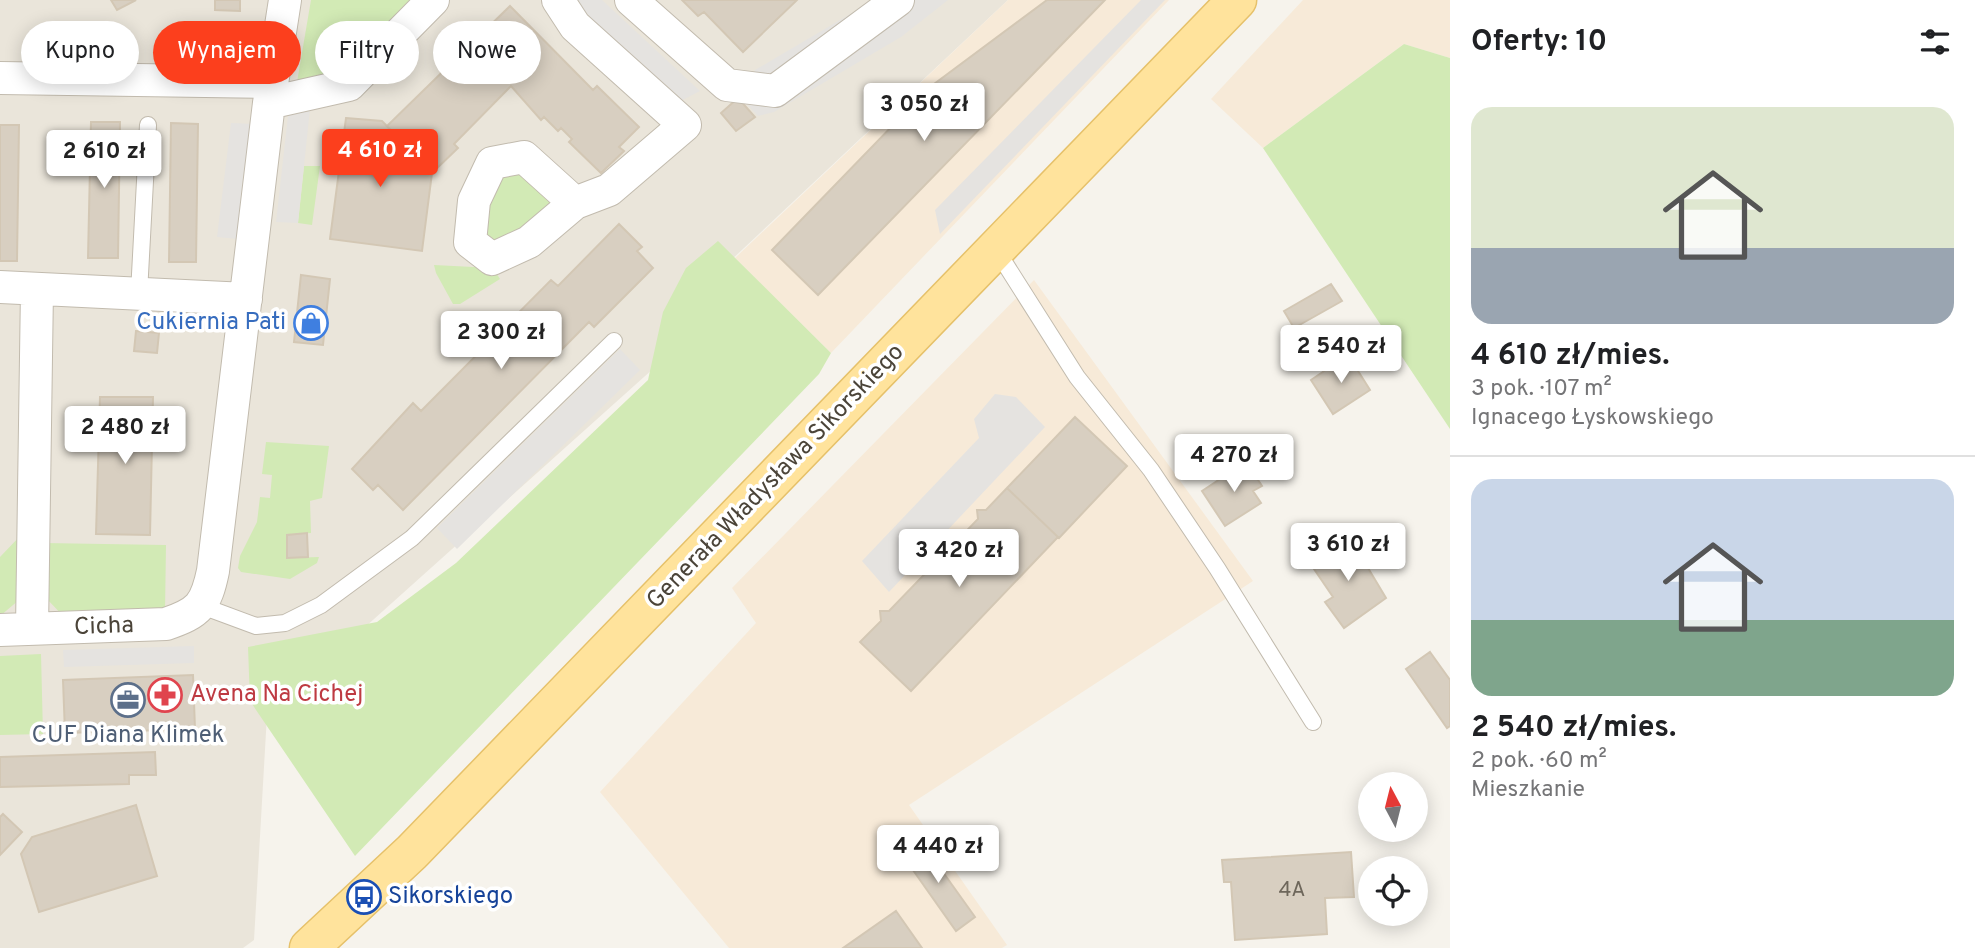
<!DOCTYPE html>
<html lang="pl">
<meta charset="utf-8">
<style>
body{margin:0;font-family:Overpass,sans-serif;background:#f6f6f6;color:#202124;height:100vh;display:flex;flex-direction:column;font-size:26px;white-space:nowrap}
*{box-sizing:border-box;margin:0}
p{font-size:23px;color:#757577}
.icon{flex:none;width:38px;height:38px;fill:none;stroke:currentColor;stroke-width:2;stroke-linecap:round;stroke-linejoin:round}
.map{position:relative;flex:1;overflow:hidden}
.panel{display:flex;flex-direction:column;background:#fff;width:525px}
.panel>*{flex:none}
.guide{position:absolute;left:21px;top:21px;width:665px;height:63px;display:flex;gap:14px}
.needle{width:46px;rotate:353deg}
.controls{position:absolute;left:1358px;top:772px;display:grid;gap:14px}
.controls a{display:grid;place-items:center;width:70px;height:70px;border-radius:50%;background:#fff;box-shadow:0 4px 18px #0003;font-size:35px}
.price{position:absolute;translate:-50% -60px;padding:0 16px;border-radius:7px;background:#fff;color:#222;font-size:23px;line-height:46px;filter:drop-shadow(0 2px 4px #0008)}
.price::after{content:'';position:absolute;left:50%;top:42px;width:21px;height:16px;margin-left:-10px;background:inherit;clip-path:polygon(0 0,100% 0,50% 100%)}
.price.on{background:#fc3f1d;color:#fff}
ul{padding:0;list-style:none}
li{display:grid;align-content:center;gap:14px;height:371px;padding:0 21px}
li+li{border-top:2px solid #e0e0e0}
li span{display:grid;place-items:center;height:217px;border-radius:21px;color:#555}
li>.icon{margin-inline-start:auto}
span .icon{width:126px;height:126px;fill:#fffc;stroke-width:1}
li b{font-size:30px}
h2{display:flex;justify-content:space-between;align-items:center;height:84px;padding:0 21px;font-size:30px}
.chip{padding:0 24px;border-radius:32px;background:#fff;box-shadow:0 4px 18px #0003;font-size:24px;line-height:63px}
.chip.on{background:#fc3f1d;color:#fff}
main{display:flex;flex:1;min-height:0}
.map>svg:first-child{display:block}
.residential{fill:#eae5da}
.commercial{fill:#f7ead8}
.green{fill:#d2eab5}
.parking{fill:#e5e3e0}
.building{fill:#d8cfc1;stroke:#d3c7b4;stroke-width:2}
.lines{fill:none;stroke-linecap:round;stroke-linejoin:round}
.service-casing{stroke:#c2bbae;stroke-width:18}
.minor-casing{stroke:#c2bbae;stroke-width:34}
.primary-casing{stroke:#e6c16a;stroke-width:41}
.service{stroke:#fff;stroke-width:16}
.minor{stroke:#fff;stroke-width:32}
.primary{stroke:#ffe39c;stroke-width:38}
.labels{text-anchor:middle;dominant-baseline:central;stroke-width:7;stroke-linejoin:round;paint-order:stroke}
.number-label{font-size:21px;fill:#6e675b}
.shop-label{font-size:24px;fill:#366cbe;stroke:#fff;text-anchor:end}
.street-label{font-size:24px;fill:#4b4439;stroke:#fff}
.health-label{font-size:24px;fill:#be3a42;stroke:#fff;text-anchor:start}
.service-label{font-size:24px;fill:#4e5e75;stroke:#fff}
.transit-label{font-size:24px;fill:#164399;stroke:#fff;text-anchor:start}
</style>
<main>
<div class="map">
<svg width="1450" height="948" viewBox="0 0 1450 948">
<rect width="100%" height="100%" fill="#f6f3ec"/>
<!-- residential -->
<path class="residential" d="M0 0H1008L711 279 732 298 267 715 254 940 243 948H0Z"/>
<!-- commercial -->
<path class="commercial" d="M1008 0H1169L831 353 735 258Z
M1303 0H1450V58L1404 44 1263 148 1211 99Z
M1034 280 1253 581 909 805 1007 945 1002 948H729L600 792 756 623 732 588Z"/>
<!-- green -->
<path class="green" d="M311 0H414L341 70 297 82Z
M1404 44 1450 58V429L1263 148Z
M304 166H320L312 225 298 223Z
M509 166 551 195 552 210 513 237 494 240 485 233 492 181Z
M718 241 831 353 819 374 355 856 250 701 248 647 377 622 456 563 648 380 663 312 686 268Z
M434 265 493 268 500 279 460 304H453L436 273Z
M266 442 329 446 322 498 310 501 311 533 287 535 288 558 319 557 317 563 290 579 241 572 238 568 240 556 257 522 260 497 270 498 272 475 262 474Z
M22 534 19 600 0 616V557Z
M43 543 166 545 165 612 65 618 47 599Z
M41 654 43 734 0 735V656Z"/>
<!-- parking -->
<path class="parking" d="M546 0H602L700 91 669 107Z
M874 0H948L901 37 774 112 758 116 740 97 755 70Z
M1141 0H1165L940 234 935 210Z
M310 109 298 223 276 222 288 116Z
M231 123 254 124 238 239 217 237Z
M620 349 640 370 457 549 437 528Z
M995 394 1016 397 1045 427 889 592 862 561 979 438 974 419Z
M194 646V663L64 667 63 650Z"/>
<!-- building -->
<path class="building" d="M111 0H136L117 10Z
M215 0H240V11L215 10Z
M682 0H797L743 52 704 12 698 16Z
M1047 0H1105L818 295 772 250 930 87Z
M510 6 593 90 597 86 639 127 619 147 624 151 601 173 569 142 572 139 561 128 558 131 544 117 541 120 511 86 454 144 458 148 432 173 387 126Z
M738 98 755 117 736 131 721 113Z
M346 118 382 121 432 173 422 251 330 239Z
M91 122H120L118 258H88Z
M171 123 198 124 196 262H169Z
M0 125H19L17 261H0Z
M619 224 642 247 637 251 653 268 594 327 589 322 403 510 378 485 373 490 352 469 413 403 421 411 551 280 558 286Z
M301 275 330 279 323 345 294 342Z
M1331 284 1342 301 1294 328 1284 311Z
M136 331 159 333 157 353 134 351Z
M1348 355 1370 390 1333 414 1311 380Z
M100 397H153L150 535 96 534Z
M1075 417 1127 466 1059 538 1007 488Z
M1246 462 1262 486 1253 491 1261 503 1225 526 1202 491Z
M1007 488 1058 537 911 691 860 642 881 621 880 611H889L978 519 977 510H986Z
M307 533 308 557 287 558V535Z
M1353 543 1386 598 1344 628 1325 602 1333 597 1314 569 1324 562 1321 550 1331 544 1339 545 1342 550Z
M1430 652 1450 680V726L1447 728 1406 669Z
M193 675 195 729 65 733 63 680Z
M155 752 156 775H129V784L0 787V757Z
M136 805 157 876 39 912 21 854 32 837Z
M3 814 22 832 0 855V817Z
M920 840 975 917 956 931 901 853Z
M1351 852 1354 897 1325 898 1327 934 1235 940 1231 882H1224L1222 860Z
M896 911 922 948H843Z"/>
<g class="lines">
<!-- service casing -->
<g class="service-casing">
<path id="service" d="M997 251 1077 377 1151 470 1217 568 1313 722
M139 293 148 125
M202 606 256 626 285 623 321 605 412 538 614 341"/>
</g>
<!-- minor casing -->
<g class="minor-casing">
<path id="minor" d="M558 0 575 26 685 125 609 190 575 203 529 242 492 259 470 242 474 201 492 163 524 157 575 203
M631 0 727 85 775 91 898 0
M0 78 272 82
M269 103 349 85 433 0
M0 287 246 299
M32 629 37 289
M0 630 166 624C199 613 206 605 213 571L269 103 285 0"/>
</g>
<!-- primary casing -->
<g class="primary-casing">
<path id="primary" d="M309 948 412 852 1237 0"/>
</g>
<!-- service -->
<use href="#service" class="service"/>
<!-- minor -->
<use href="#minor" class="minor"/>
<!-- primary -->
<use href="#primary" class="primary"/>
</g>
<!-- icons -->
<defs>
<g id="shop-ring" transform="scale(1.75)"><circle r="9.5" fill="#fff" stroke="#3f7fe0" stroke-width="1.5"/><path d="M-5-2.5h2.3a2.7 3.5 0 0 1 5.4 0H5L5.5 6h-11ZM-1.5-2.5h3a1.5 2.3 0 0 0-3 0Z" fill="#3f7fe0"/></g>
<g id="pharmacy-ring" transform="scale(1.75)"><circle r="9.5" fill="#fff" stroke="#e0444e" stroke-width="1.5"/><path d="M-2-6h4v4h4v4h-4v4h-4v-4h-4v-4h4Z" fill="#e0444e"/></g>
<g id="office-ring" transform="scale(1.75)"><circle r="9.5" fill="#fff" stroke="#5c6f8a" stroke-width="1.5"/><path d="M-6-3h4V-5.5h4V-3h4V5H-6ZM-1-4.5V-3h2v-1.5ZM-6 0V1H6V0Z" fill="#5c6f8a"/></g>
<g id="bus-ring" transform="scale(1.75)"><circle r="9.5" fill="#fff" stroke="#1a4fb4" stroke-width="1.5"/><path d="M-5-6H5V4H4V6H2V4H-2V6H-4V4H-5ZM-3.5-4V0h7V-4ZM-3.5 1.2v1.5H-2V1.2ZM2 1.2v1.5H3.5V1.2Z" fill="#1a4fb4"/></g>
</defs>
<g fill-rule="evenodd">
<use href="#shop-ring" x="311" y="323"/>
<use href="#pharmacy-ring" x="165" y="695"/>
<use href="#office-ring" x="128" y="700"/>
<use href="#bus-ring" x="364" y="897"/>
</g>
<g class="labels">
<!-- number labels -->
<g class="number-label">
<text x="1292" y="890">4A</text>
</g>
<!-- shop labels -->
<g class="shop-label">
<text x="286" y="323">Cukiernia Pati</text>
</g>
<!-- street labels -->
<g class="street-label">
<text transform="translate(776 477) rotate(-46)">Generała Władysława Sikorskiego</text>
<text transform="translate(104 627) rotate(-2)">Cicha</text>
</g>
<!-- health labels -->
<g class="health-label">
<text x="190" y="695">Avena Na Cichej</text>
</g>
<!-- service labels -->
<g class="service-label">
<text x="128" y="736">CUF Diana Klimek</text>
</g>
<!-- transit labels -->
<g class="transit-label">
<text x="388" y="897">Sikorskiego</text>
</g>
</g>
</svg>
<div class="controls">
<a><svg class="needle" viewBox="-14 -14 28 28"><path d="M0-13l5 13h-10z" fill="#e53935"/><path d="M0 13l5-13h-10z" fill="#757577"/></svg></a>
<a><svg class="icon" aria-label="locate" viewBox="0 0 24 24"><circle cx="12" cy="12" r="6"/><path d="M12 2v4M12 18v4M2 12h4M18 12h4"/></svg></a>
</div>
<b class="price" style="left:924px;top:143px">3 050 zł</b>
<b class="price on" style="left:380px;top:189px">4 610 zł</b>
<b class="price" style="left:104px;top:190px">2 610 zł</b>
<b class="price" style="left:501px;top:371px">2 300 zł</b>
<b class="price" style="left:1341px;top:385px">2 540 zł</b>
<b class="price" style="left:125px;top:466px">2 480 zł</b>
<b class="price" style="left:1234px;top:494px">4 270 zł</b>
<b class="price" style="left:1348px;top:583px">3 610 zł</b>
<b class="price" style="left:959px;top:589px">3 420 zł</b>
<b class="price" style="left:938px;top:885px">4 440 zł</b>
<div class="guide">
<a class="chip">Kupno</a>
<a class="chip on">Wynajem</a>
<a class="chip">Filtry</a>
<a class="chip">Nowe</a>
</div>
</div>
<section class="panel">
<h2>Oferty: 10<svg class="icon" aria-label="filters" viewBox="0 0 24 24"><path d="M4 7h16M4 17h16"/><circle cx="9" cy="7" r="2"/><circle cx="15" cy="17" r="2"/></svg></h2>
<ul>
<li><span style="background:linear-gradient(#dfe7d0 65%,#9aa5b1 0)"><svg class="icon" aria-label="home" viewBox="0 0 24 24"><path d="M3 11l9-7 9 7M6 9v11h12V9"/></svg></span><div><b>4 610 zł/mies.</b><p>3 pok. · 107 m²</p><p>Ignacego Łyskowskiego</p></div></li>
<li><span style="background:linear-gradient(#c9d6e8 65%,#7fa58c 0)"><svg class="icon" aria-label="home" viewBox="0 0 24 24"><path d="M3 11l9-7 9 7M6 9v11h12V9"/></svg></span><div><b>2 540 zł/mies.</b><p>2 pok. · 60 m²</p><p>Mieszkanie</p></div></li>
</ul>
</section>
</main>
